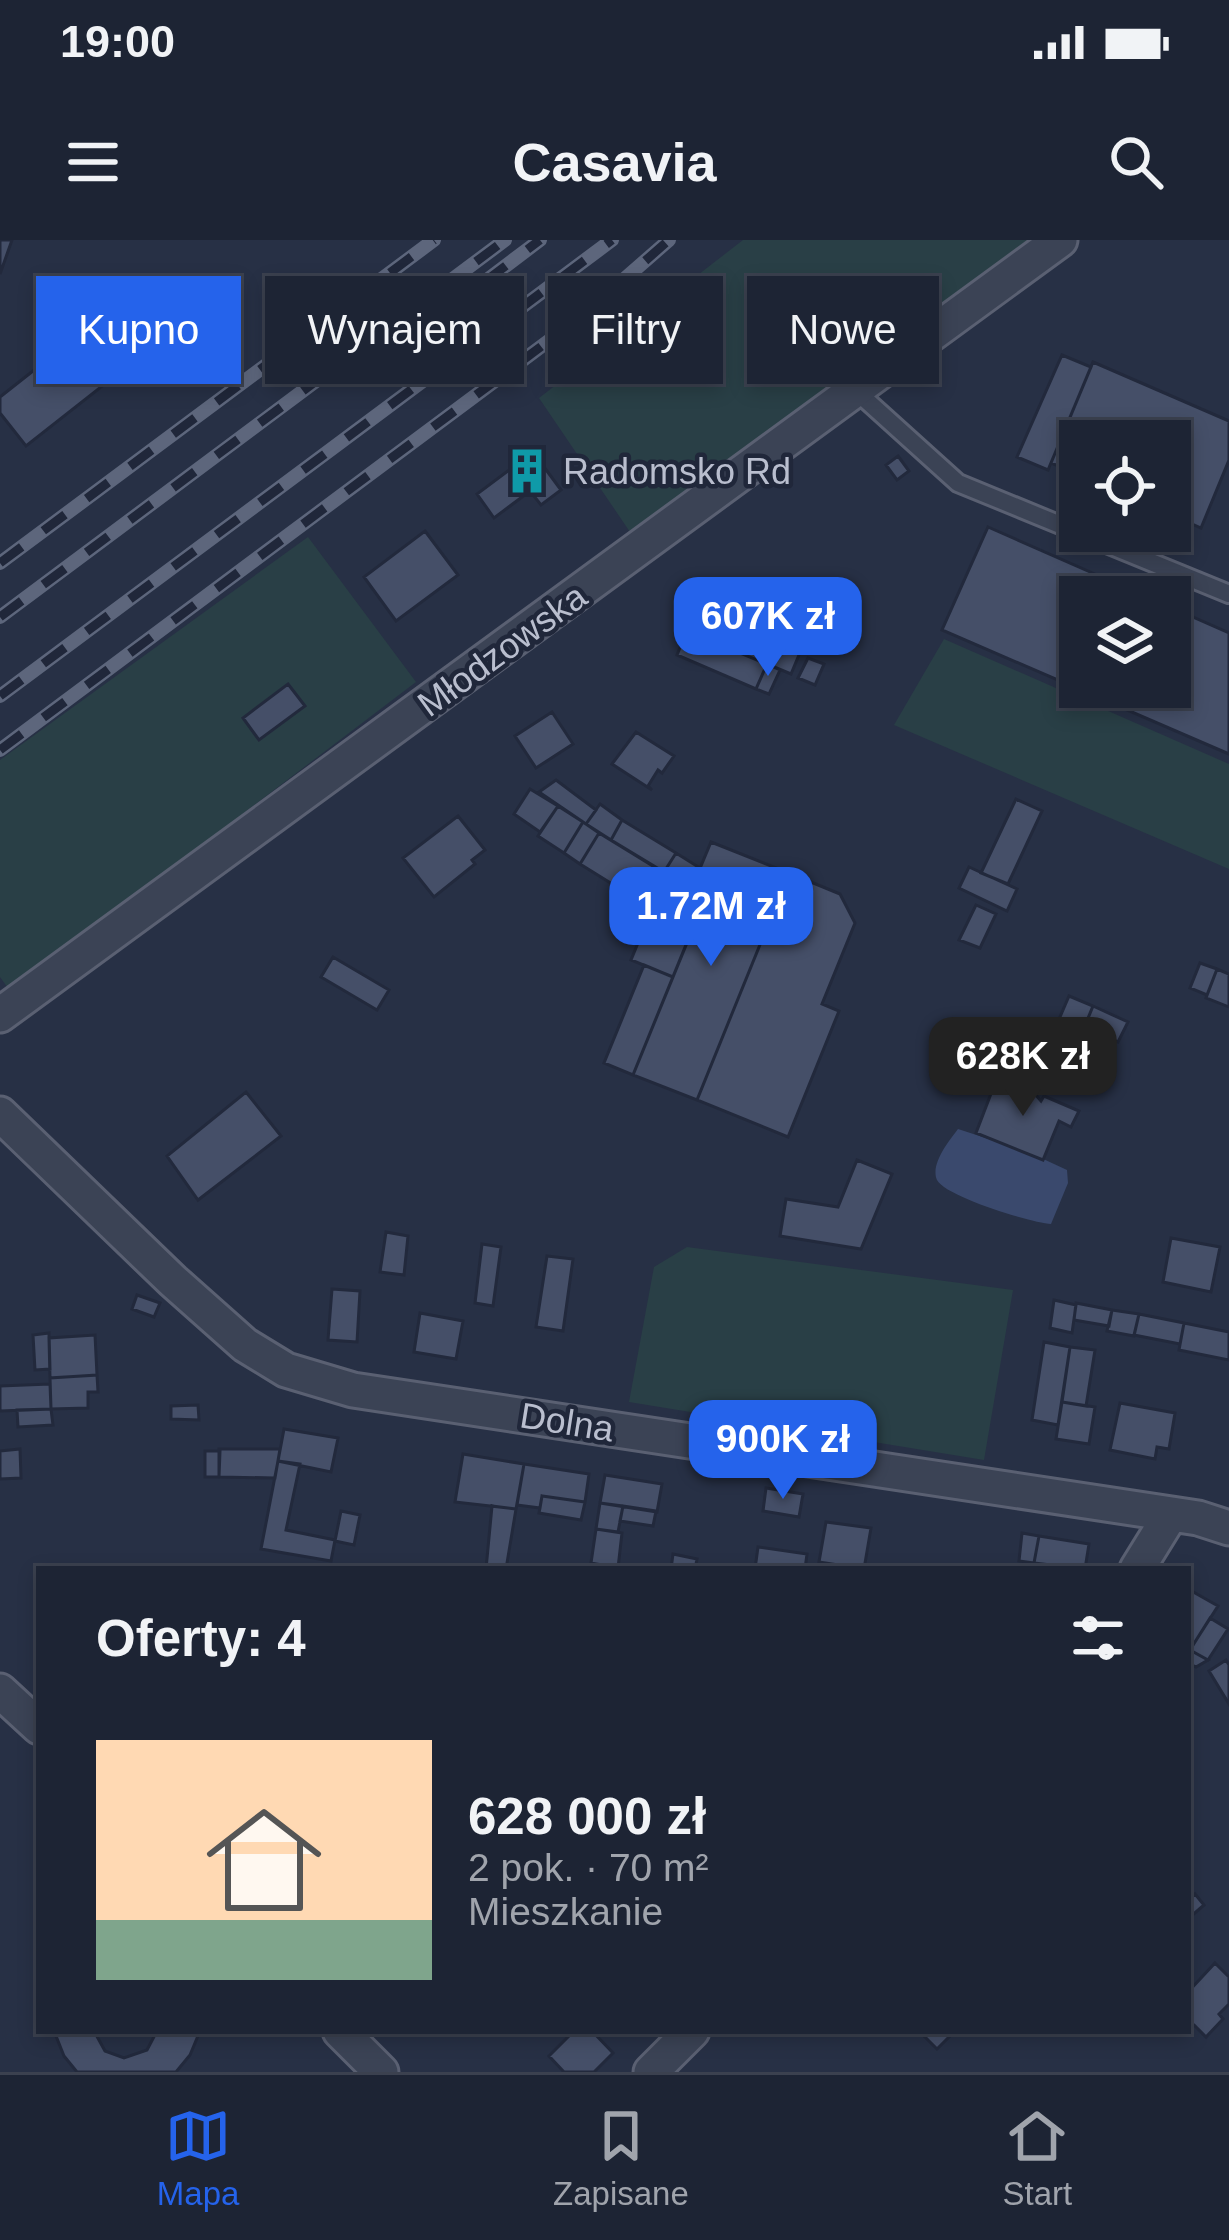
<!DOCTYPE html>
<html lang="pl">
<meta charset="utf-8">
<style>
body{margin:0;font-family:Arial,sans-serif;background:#2a3040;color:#f1f3f6;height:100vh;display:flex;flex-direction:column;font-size:45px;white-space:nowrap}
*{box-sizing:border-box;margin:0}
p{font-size:39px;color:#a0a4ac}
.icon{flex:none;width:66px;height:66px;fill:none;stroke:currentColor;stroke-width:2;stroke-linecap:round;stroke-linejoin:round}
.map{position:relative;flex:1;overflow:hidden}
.side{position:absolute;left:36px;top:1326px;width:1155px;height:468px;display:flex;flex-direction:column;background:#1d2434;border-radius:0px;box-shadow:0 6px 18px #0003,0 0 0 3px #3b414f}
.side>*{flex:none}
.banner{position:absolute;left:36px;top:36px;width:1158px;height:108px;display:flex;gap:24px}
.fabs{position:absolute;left:1059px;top:180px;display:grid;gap:24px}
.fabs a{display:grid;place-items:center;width:132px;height:132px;border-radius:0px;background:#1d2434;box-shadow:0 6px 18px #0003,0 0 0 3px #3b414f;font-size:60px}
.price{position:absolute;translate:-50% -102px;padding:0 27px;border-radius:24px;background:#2563eb;color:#fff;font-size:39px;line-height:78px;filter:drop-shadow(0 3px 6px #0008)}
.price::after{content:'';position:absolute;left:50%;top:72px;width:36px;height:27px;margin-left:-18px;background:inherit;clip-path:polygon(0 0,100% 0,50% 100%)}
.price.selected{background:#222;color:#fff}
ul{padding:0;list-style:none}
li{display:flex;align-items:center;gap:36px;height:300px;padding:0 60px}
li span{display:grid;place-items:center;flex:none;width:336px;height:240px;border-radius:0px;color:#555}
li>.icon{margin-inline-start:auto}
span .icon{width:144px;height:144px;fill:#fffc;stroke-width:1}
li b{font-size:51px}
h2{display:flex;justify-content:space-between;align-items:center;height:144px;padding:0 60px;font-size:51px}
.chip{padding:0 42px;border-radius:0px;background:#1d2434;box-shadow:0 6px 18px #0003,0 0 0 3px #3b414f;font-size:42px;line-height:108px}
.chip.selected{background:#2563eb;color:#fff}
.status{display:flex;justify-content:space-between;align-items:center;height:84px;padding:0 60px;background:#1d2434;direction:ltr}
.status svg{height:33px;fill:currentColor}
header{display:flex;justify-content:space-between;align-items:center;height:156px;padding:0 60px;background:#1d2434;font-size:54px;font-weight:700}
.menu{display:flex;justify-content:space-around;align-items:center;height:168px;border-top:3px solid #3b414f;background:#1d2434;font-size:33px;color:#a0a4ac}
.menu a{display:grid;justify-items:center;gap:6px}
.menu .selected{color:#2563eb}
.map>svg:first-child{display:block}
.green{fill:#293f46}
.water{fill:#3a496d}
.building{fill:#454f68;stroke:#22293c;stroke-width:3}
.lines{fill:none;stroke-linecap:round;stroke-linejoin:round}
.service-casing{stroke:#5a6072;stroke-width:22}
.minor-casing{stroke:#5a6072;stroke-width:39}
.service{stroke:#3b4355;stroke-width:16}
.minor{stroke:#3b4355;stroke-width:33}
.rail-casing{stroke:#5d667c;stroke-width:14}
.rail{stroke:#20273a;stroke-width:9;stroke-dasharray:27;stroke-linecap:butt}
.labels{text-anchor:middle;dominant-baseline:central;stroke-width:9;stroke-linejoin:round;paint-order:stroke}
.poi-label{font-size:36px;fill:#b9bece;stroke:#20273a;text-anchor:start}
.street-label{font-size:36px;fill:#b9bece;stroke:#20273a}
</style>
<div class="status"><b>19:00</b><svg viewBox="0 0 49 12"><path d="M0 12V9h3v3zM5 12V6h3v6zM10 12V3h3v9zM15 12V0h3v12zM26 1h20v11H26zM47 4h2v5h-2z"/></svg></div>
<header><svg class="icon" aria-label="menu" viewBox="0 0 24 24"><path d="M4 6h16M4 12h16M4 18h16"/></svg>Casavia<svg class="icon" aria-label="search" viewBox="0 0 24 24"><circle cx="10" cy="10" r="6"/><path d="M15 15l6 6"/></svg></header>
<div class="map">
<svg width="1229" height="1832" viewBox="0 0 1229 1832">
<rect width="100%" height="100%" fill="#273045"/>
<!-- green -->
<path class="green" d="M743 0H1028L630 292 539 158Z
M308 297 416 442 10 751 0 737V520Z
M944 399 1229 524V629L894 485Z
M687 1007 1013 1050 984 1220 629 1162 654 1027Z"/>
<!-- water -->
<path class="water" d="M958 889 1026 911 1067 930 1068 943 1051 984C1032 983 946 957 937 940 930 924 949 901 958 889Z"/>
<!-- building -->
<path class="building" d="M0 0H12L0 34Z
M95 82 129 125 26 206 0 173V157Z
M1062 115 1091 127 1048 230 1017 217Z
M1093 122 1229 181V220L1201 288 1170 274V201H1080V235L1051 223Z
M533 212 561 250 541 265 530 251 494 278 477 254Z
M898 216 909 231 897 240 886 225Z
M988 287 1147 357H1080V447H1170V367L1229 393V514L942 390Z
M425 291 458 335 396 381 364 337Z
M698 367 778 400 767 424 687 391Z
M687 391 767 424 756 449 677 415Z
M778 400 801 410 791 434 767 424Z
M808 418 824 424 815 445 798 438Z
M767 424 780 430 769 454 756 449Z
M288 444 305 466 259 500 243 478Z
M552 472 573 504 536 528 515 496Z
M636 492 674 516 662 533 658 530 648 546 652 550 612 524Z
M556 540 596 570 586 584 539 552Z
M530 549 558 566 540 592 514 574Z
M1016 559 1042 571 1008 644 981 633Z
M600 564 622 580 611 600 586 584Z
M558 566 583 582 564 613 538 596Z
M458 576 485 610 472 620 475 624 434 657 403 618Z
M622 580 676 613 664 632 611 600Z
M583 582 599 593 580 624 564 613Z
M599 593 705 658 691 693 580 624Z
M711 602 789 633 697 860 633 835 705 658 691 650Z
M676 613 700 628 691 650 664 632Z
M969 627 1017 649 1007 671 959 648Z
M789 633 840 654 855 683 822 764 839 771 788 897 697 860Z
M976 665 996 674 980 708 959 700Z
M652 669 691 693 673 737 631 720Z
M333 717 389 750 377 770 321 737Z
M1200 723 1217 729 1207 755 1190 748Z
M644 725 673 737 633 835 604 823Z
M1217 729 1229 734V767L1206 758Z
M1069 756 1093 766 1084 788 1060 777Z
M1093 766 1128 782 1118 802 1084 788Z
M997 838 1034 853 1041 861 1044 856 1079 871 1071 887 1059 881 1043 920 976 893Z
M246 852 281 896 198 960 167 916Z
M857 920 892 934 861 1009 780 996 786 959 838 967Z
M386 992 408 996 404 1035 380 1032Z
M1171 998 1220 1007 1211 1052 1163 1042Z
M482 1004 501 1007 493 1066 475 1063Z
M547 1016 573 1019 563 1091 536 1087Z
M332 1049 360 1051 357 1102 328 1100Z
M137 1055 160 1063 154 1077 132 1069Z
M1054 1060 1076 1065 1072 1093 1050 1088Z
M1076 1063 1112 1070 1109 1086 1074 1080Z
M1112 1070 1139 1074 1134 1096 1107 1091Z
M420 1073 463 1081 456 1119 414 1112Z
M1139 1074 1184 1083 1180 1104 1134 1095Z
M1184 1083 1229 1092V1120L1179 1110Z
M49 1093 50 1129 35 1130 33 1095Z
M95 1095 97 1135 50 1138 49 1098Z
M1044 1102 1070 1107 1058 1185 1032 1180Z
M1070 1107 1095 1110 1086 1166 1062 1162Z
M97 1135 98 1152H88V1168L51 1169 50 1138Z
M50 1144 51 1169 0 1171V1146Z
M1062 1162 1095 1167 1089 1204 1056 1199Z
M1120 1163 1175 1173 1169 1209 1157 1207 1155 1219 1110 1210Z
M198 1165 199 1180 171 1179V1166Z
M51 1169 53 1185 18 1187 17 1170Z
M284 1189 338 1198 331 1232 278 1221Z
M20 1209 21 1238 0 1239V1211Z
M219 1209H280L275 1238 219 1237Z
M205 1211H220L219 1237H205Z
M463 1214 524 1224 516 1269 455 1262Z
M278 1221 300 1224 286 1290 335 1300 331 1321 261 1309Z
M524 1224 589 1234 585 1262 542 1256 540 1268 517 1265Z
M605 1235 662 1244 657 1272 600 1263Z
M766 1248 803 1254 799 1277 763 1271Z
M542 1256 585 1262 581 1280 539 1273Z
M600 1263 623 1266 618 1292 596 1289Z
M492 1266 516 1269 506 1329H486Z
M623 1266 656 1271 653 1286 620 1281Z
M341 1271 360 1275 354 1305 335 1301Z
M826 1282 871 1288 864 1329 819 1322Z
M596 1289 622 1293 618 1328 591 1323Z
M1022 1293 1039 1296 1034 1323 1019 1321Z
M1039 1296 1089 1304 1085 1329 1034 1323Z
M758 1307 807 1314 805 1329H755Z
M673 1314 697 1319 695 1329H671Z
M1188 1349 1218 1366 1193 1405 1188 1402Z
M1210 1378 1228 1389 1208 1420 1190 1410Z
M1190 1410 1208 1420 1196 1427 1188 1423Z
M1226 1420 1229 1425V1464L1209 1431Z
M1195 1654 1204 1665 1188 1679V1661Z
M1215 1723 1229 1737V1764L1219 1774 1223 1779 1206 1797 1194 1785H1188V1752Z
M54 1791H94L105 1811 124 1818 147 1810 157 1791H200L190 1815 176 1832H77L64 1816Z
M574 1791H592L613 1813 594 1832H564L549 1816Z
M919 1791H955L937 1809Z"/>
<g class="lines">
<!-- service casing -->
<g class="service-casing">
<path id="service" d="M855 150 958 243 1229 354"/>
</g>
<!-- minor casing -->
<g class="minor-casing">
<path id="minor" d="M0 775 1060 0
M0 874 173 1041 245 1105 286 1130 353 1150 1198 1278 1229 1288
M1137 1329 1171 1274
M0 1451 39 1487
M340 1791 381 1832
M651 1832 692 1791"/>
</g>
<!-- service -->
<use href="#service" class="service"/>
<!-- minor -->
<use href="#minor" class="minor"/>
<!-- rail casing -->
<g class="rail-casing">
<path id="rail" d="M398 107 540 0
M0 323 434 0
M0 377 505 0
M0 456 612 0
M0 510 582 76 669 0"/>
</g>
<!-- rail -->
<use href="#rail" class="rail"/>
</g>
<!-- icons -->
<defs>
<g id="building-bare" transform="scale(3.6)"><path d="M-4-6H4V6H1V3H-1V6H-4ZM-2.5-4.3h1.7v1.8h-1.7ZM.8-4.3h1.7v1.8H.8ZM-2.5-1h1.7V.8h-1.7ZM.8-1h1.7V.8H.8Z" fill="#0f9aa8" stroke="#20273a" stroke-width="2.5" paint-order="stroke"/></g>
</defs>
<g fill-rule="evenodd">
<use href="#building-bare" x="527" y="231"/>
</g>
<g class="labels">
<!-- poi labels -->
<g class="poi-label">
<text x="563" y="231">Radomsko Rd</text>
</g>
<!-- street labels -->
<g class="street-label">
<text transform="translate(502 410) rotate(-36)">Młodzowska</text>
<text transform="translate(567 1182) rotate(9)">Dolna</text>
</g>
</g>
</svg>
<div class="fabs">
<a><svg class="icon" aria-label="locate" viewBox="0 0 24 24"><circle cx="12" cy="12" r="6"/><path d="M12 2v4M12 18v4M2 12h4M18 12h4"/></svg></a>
<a><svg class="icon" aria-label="layers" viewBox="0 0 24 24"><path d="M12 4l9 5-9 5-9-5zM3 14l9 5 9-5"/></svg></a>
</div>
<b class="price" style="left:768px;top:439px">607K zł</b>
<b class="price" style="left:711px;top:729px">1.72M zł</b>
<b class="price selected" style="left:1023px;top:879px">628K zł</b>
<b class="price" style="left:783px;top:1262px">900K zł</b>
<div class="banner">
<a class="chip selected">Kupno</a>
<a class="chip">Wynajem</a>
<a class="chip">Filtry</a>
<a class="chip">Nowe</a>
</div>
<section class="side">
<h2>Oferty: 4<svg class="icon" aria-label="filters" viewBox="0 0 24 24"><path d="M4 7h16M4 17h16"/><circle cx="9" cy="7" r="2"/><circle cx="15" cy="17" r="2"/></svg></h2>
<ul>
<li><span style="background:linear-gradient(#ffd9b3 75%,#7fa58c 0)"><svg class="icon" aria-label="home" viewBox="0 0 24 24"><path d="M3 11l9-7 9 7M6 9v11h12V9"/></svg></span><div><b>628 000 zł</b><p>2 pok. · 70 m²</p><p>Mieszkanie</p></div></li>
</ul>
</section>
</div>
<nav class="menu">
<a class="selected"><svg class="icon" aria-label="map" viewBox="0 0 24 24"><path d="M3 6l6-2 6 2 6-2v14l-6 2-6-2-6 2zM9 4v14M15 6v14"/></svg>Mapa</a>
<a><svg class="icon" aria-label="saved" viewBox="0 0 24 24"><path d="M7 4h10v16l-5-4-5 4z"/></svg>Zapisane</a>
<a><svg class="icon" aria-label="home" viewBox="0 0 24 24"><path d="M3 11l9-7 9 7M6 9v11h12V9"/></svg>Start</a>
</nav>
